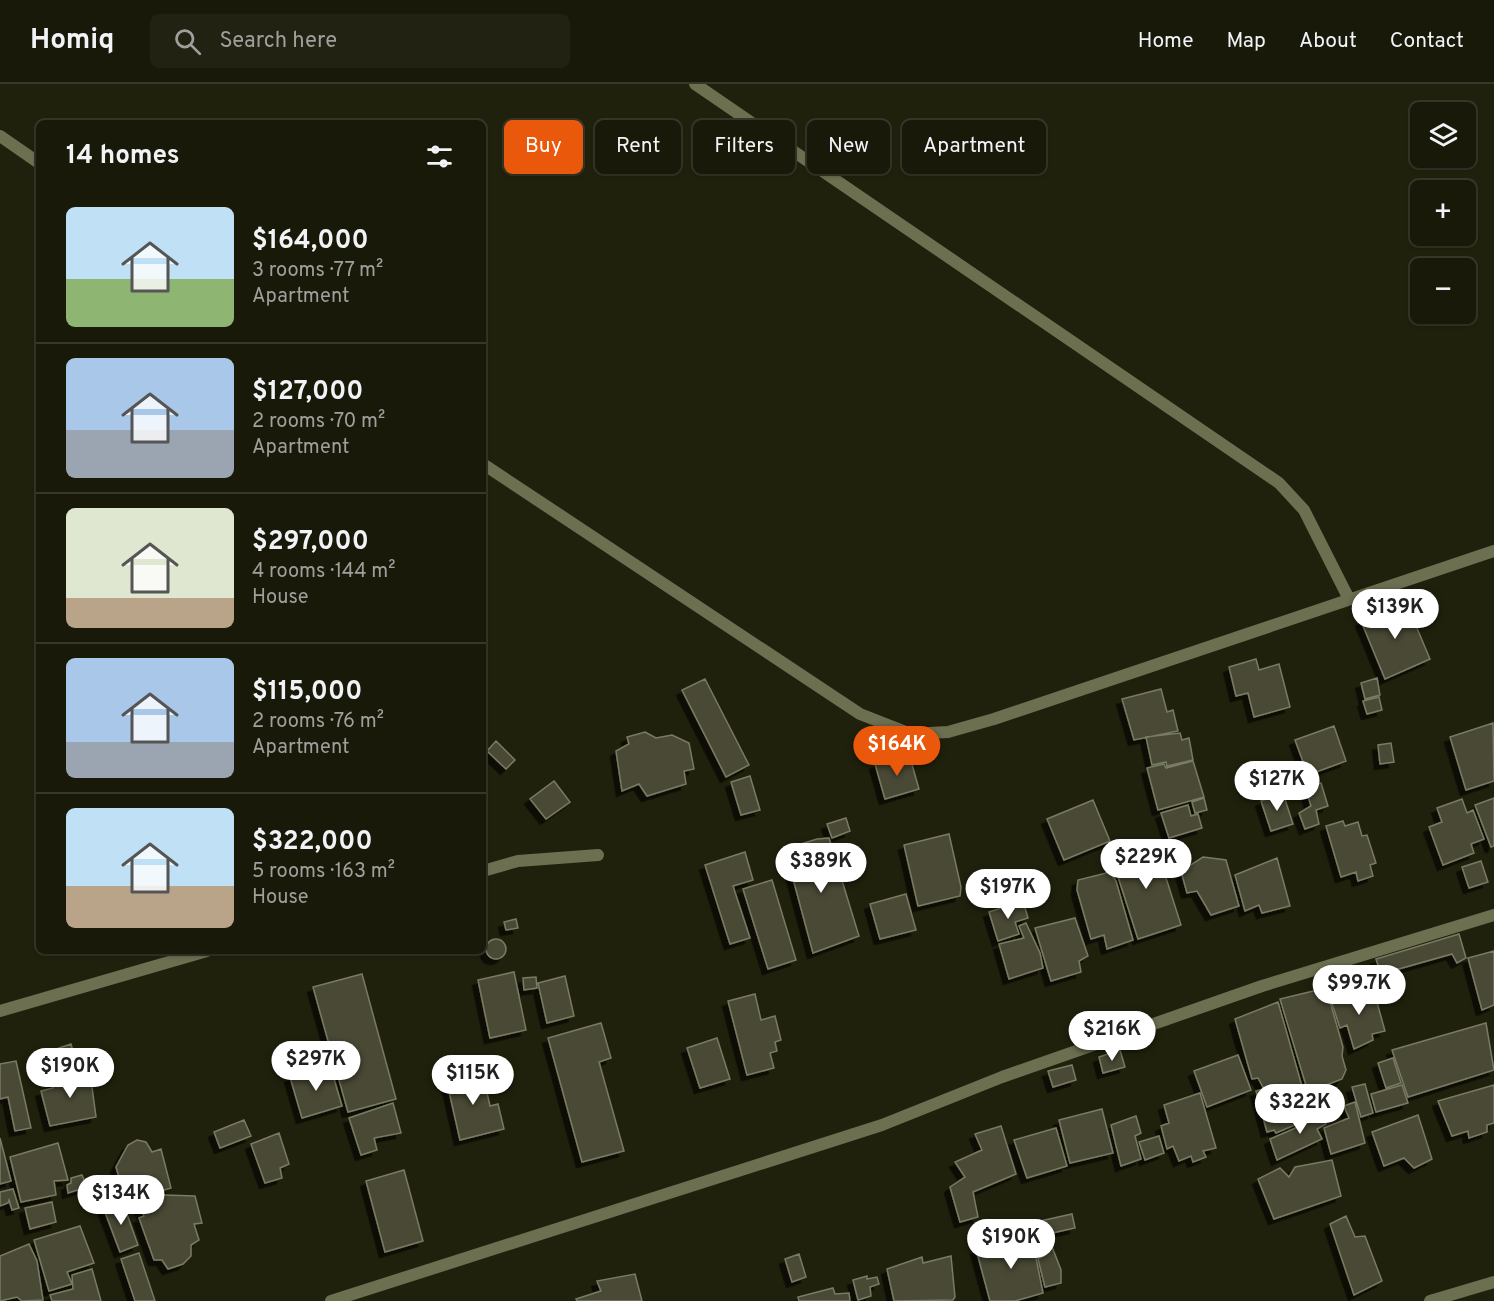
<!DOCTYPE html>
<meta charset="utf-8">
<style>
body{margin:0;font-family:Overpass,sans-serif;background:#212212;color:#f1f3f6;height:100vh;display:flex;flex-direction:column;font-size:22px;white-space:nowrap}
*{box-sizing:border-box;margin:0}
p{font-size:20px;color:#9fa09c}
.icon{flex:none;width:33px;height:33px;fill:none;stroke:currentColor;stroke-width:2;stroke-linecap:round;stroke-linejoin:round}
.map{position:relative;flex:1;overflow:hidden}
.drawer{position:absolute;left:36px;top:36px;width:450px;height:834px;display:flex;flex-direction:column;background:#181909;border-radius:9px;box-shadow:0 2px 4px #0004,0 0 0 2px #36382a}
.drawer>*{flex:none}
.hud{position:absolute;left:504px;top:36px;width:570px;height:54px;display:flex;gap:12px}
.tools{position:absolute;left:1410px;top:18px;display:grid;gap:12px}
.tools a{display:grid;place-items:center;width:66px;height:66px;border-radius:9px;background:#181909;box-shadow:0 2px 4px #0004,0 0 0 2px #36382a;font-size:30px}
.price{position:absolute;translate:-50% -51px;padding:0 14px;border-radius:21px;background:#fff;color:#222;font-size:20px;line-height:39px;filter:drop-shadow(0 2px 3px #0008)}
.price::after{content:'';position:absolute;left:50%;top:36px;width:18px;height:14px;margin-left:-9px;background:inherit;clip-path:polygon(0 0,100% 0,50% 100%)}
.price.current{background:#ea580c;color:#fff}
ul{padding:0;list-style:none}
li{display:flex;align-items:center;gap:18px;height:150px;padding:0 30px}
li+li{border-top:2px solid #36382a}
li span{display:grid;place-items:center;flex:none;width:168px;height:120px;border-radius:9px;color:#555}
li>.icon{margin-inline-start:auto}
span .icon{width:72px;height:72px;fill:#fffc;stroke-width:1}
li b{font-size:26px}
h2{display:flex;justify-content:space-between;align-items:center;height:72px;padding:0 30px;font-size:26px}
.chip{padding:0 21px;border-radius:9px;background:#181909;box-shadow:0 2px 4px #0004,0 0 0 2px #36382a;font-size:21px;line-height:54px}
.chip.current{background:#ea580c;color:#fff}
header{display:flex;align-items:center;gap:36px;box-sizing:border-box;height:84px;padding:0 30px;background:#181909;border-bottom:2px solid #36382a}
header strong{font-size:28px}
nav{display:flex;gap:33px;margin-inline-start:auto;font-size:21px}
.search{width:420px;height:54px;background:#212212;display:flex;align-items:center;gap:15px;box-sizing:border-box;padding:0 21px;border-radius:9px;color:#9fa09c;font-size:22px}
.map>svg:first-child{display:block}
.building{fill:#484a34;stroke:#787b62;stroke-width:1.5;filter:url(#shadow)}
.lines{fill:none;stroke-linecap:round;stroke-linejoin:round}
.street{stroke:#6c6f50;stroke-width:12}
</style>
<header>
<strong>Homiq</strong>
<div class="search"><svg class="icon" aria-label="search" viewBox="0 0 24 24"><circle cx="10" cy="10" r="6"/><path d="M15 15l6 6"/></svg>Search here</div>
<nav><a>Home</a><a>Map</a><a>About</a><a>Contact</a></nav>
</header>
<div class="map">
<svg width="1494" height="1217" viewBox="0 0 1494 1217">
<defs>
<filter id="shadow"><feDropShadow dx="-5.5" dy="5.5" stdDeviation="0" flood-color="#0009"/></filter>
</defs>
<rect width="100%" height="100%" fill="#20210c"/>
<!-- building -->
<path class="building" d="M1406 518 1430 575 1385 595 1361 537Z
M1256 575 1259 586 1279 580 1290 623 1254 633 1248 609 1236 612 1229 583Z
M1377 594 1380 611 1365 615 1361 599Z
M705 595 749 681 726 693 682 606Z
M1161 605 1167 628 1173 626 1178 647 1134 656 1122 615Z
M1379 613 1382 626 1367 630 1363 617Z
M1493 639 1494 697 1466 706 1450 653Z
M1334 642 1346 677 1308 691 1295 656Z
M645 648 656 654 672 651 689 659 694 685 684 687 686 700 647 712 639 700 622 707 616 667 629 660 627 653Z
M1180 649 1182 656 1189 654 1193 676 1167 682 1166 678 1152 681 1146 653Z
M496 657 515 676 506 685 487 667Z
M1391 659 1394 678 1380 680 1378 661Z
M909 670 919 705 885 715 875 680Z
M1193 677 1204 713 1158 726 1147 684 1164 680 1166 684Z
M750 692 760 726 741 731 731 698Z
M554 697 570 718 546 735 530 715Z
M1321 699 1328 722 1316 726 1319 740 1305 745 1299 729 1311 722 1305 702Z
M1283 709 1293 740 1271 747 1261 717Z
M1204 714 1207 726 1195 729 1192 718Z
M1494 714V762L1491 763 1475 721Z
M1462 715 1467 729 1473 726 1484 755 1471 760 1474 769 1443 781 1429 743 1442 738 1437 724Z
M1093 716 1110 757 1064 776 1047 735Z
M1188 721 1191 732 1198 730 1202 744 1169 754 1161 729Z
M846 734 850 747 832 754 827 740Z
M1343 737 1345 742 1358 738 1362 752 1367 751 1376 779 1370 781 1373 792 1358 797 1356 788 1341 793 1326 742Z
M949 750 961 803 960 812 918 822 904 761Z
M829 754 859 852 813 869 785 765 817 755Z
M1154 756 1181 841 1138 855 1111 771Z
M745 768 753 796 733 802 750 854 730 860 705 781Z
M1203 773 1226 776 1239 822 1211 831 1197 807 1187 809 1181 787Z
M1277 774 1290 822 1262 829 1259 821 1245 827 1235 791Z
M1481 777 1488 798 1469 804 1462 783Z
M1110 788 1116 797 1133 856 1107 865 1104 851 1091 855 1077 806 1078 796Z
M1041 793 1045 807 1031 810V815L1021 817 1016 802Z
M772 796 796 876 768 885 743 805Z
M906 810 916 846 880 855 870 820Z
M1023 817 1028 834 1015 838 1019 850 998 857 989 828Z
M1075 834 1088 872 1079 877 1081 888 1051 897 1035 844Z
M516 835 518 844 506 846 504 838Z
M1026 839 1040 869 1043 884 1009 895 999 860 1024 854 1019 842Z
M1459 850 1466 874 1457 879 1452 870 1381 890 1376 875Z
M486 865a10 10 0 1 1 20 0a10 10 0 1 1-20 0Z
M1494 867V921L1482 926 1468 874Z
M514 888 526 946 490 954 478 896Z
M362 890 396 1015 348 1028 313 903Z
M565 892 574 932 547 939 538 899Z
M536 893 537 904 524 906 523 894Z
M1326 904 1343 963 1342 972 1346 986 1342 995 1308 1008 1280 915Z
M1373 904 1385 947 1372 950 1373 956 1354 965 1347 941 1340 944 1331 916Z
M755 910 761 936 775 932 781 956 775 958 777 967 770 969 774 984 747 991 728 917Z
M1278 918 1311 1034 1276 1049 1274 1046 1267 1048 1256 1007 1264 1005 1258 994 1252 995 1235 935Z
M601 939 611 974 599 978 624 1067 582 1078 548 954Z
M1486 939 1494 986 1408 1013 1392 966Z
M717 954 730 995 700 1004 687 964Z
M71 960 75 975 57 980 53 966Z
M1120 966 1125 983 1103 989 1099 973Z
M1238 971 1251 1006 1207 1023 1194 987Z
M1393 974 1401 999 1386 1004 1378 979Z
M16 977 31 1044 15 1047 8 1013 0 1015V980Z
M330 981 342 1022 302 1034 290 993Z
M1072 981 1076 996 1053 1003 1048 987Z
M84 986 92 1003 96 1033 50 1042 41 1007 53 1004V994Z
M482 986 490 1022 498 1020 504 1045 460 1056 446 994Z
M1365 1000 1373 1029 1361 1033 1352 1003Z
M1402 1001 1408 1019 1376 1028 1371 1010Z
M1494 1001V1039L1487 1041V1048L1469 1054 1468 1047 1452 1052 1438 1017Z
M1200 1009 1216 1064 1203 1067 1206 1073 1193 1078 1191 1072 1179 1077 1173 1062 1167 1065 1161 1042 1169 1039 1164 1021Z
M1318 1016 1326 1040 1317 1045 1322 1055 1277 1076 1270 1055 1314 1036 1309 1018Z
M1355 1018 1365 1059 1331 1070 1324 1044 1349 1034 1344 1022Z
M393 1019 401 1049 374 1054 377 1066 361 1071 349 1034Z
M1102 1025 1113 1069 1070 1079 1059 1036Z
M1418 1031 1432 1075 1414 1084 1404 1074 1384 1082 1372 1048Z
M1136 1032 1141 1049 1135 1052 1141 1075 1121 1082 1111 1041Z
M244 1036 251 1052 220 1064 214 1048Z
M1001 1042 1016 1090 973 1108 978 1133 960 1138 950 1103 965 1093 955 1078 982 1066 975 1050Z
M1056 1044 1067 1082 1027 1094 1014 1056Z
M279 1049 289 1080 280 1084 282 1094 265 1099 251 1060Z
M1159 1052 1164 1069 1145 1076 1139 1058Z
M0 1054 11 1097 0 1100Z
M137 1056 146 1058 152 1068 161 1065 171 1104 126 1117 116 1083 128 1061Z
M58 1059 68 1096 54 1097 56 1111 21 1118 10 1073Z
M1332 1076 1341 1112 1274 1135 1258 1095 1280 1084 1289 1093 1295 1083Z
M404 1086 423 1157 385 1168 366 1097Z
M82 1091 87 1103 68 1109 67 1101 71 1099V1094Z
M13 1105 19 1124 12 1126 9 1116 8 1119 0 1122V1108Z
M164 1111 195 1112 202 1139 194 1140 199 1156 191 1161V1172L183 1180 168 1185 162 1176H154L139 1134 144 1132 137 1118Z
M122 1116 138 1161 120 1168 103 1123Z
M52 1118 56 1138 30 1145 25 1124Z
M1072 1130 1075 1144 1043 1151 1040 1137Z
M1346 1132 1355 1153 1365 1152 1382 1197 1354 1211 1330 1140Z
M80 1142 94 1179 67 1188 72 1200 49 1207 34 1156Z
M1024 1152 1027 1158 1037 1156 1042 1170 1036 1174 1043 1209 1015 1217H990L976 1165Z
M1049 1155 1061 1186V1199L1045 1203 1038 1175 1044 1172 1040 1156Z
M29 1160 37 1177 43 1216 22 1217 17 1213 0 1217V1172Z
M139 1169 155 1217H135L121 1175Z
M799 1170 806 1193 792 1198 785 1175Z
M951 1172 955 1213 953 1216 894 1217 887 1185 922 1173 923 1179Z
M92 1185 101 1217H52L50 1211 73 1205 72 1191Z
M635 1190 642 1217H577L576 1215 601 1207 597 1197Z
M867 1192V1195L877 1193 879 1200 870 1203 871 1212 858 1216 853 1196Z
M833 1204 835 1210 849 1209 850 1217H799L798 1213Z"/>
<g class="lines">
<!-- street -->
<path class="street" d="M695 0 1279 399 1304 426 1349 515
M0 52 39 79
M483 380 860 630 911 650 948 648 994 635 1494 467
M483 787 518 777 598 771
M0 927 207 867
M331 1217 882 1041 1002 993 1262 902 1494 831
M1430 1217 1494 1198"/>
</g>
</svg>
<div class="tools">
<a><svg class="icon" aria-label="layers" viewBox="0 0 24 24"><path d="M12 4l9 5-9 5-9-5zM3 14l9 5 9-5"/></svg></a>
<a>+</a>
<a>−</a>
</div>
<b class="price" style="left:1395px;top:556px">$139K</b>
<b class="price current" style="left:897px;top:693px">$164K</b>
<b class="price" style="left:1277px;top:728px">$127K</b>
<b class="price" style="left:1146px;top:806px">$229K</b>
<b class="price" style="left:821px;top:810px">$389K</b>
<b class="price" style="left:1008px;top:836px">$197K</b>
<b class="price" style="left:1359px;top:932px">$99.7K</b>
<b class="price" style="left:1112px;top:978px">$216K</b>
<b class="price" style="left:316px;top:1008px">$297K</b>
<b class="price" style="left:70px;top:1015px">$190K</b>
<b class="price" style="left:473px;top:1022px">$115K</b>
<b class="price" style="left:1300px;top:1051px">$322K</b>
<b class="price" style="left:121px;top:1142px">$134K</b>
<b class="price" style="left:1011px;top:1186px">$190K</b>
<div class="hud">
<a class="chip current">Buy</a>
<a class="chip">Rent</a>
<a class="chip">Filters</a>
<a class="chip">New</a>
<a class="chip">Apartment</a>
</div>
<section class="drawer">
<h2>14 homes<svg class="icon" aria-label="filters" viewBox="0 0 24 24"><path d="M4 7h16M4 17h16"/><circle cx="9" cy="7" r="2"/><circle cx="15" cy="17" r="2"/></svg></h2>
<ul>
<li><span style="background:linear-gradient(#bfe0f5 60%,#8fb573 0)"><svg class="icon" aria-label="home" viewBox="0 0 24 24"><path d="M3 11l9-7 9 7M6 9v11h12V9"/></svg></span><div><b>$164,000</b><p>3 rooms · 77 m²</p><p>Apartment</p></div></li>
<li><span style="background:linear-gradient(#a9c7e8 60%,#9aa5b1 0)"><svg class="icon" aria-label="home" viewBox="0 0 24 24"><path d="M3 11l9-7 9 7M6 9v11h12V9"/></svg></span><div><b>$127,000</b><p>2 rooms · 70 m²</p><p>Apartment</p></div></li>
<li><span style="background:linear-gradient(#dfe7d0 75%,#b9a48a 0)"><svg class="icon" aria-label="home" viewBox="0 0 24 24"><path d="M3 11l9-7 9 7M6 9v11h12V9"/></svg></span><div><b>$297,000</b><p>4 rooms · 144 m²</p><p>House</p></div></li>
<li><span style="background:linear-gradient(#a9c7e8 70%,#9aa5b1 0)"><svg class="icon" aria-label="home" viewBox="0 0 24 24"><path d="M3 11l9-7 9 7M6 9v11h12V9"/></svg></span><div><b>$115,000</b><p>2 rooms · 76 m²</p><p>Apartment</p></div></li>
<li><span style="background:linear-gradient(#bfe0f5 65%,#b9a48a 0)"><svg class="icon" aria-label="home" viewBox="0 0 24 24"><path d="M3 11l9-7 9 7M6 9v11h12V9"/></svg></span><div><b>$322,000</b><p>5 rooms · 163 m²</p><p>House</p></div></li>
</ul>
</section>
</div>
